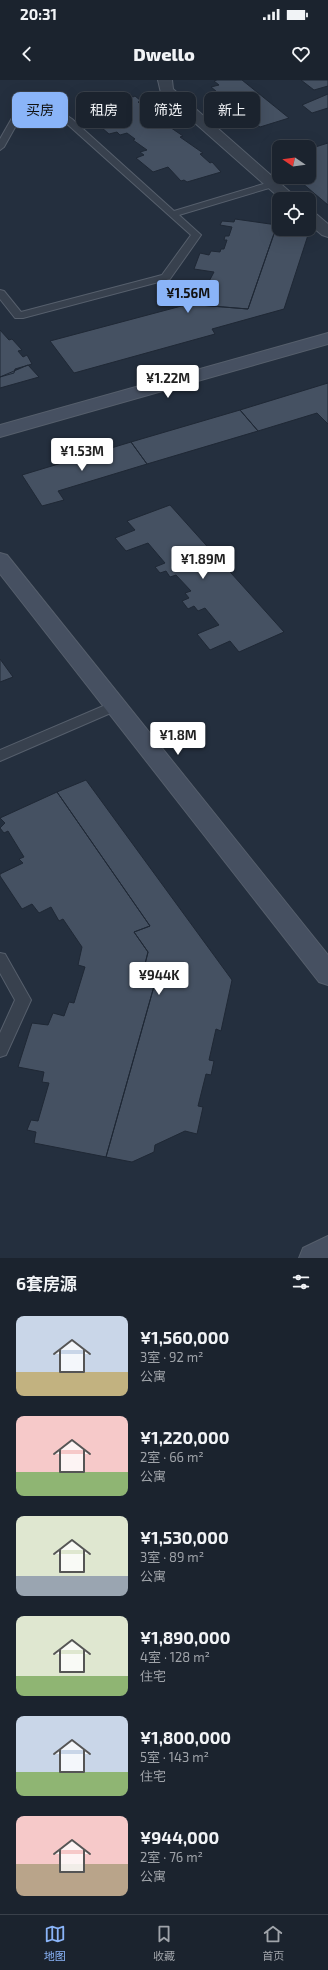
<!DOCTYPE html>
<html lang="zh">
<meta charset="utf-8">
<style>
body{margin:0;font-family:"Exo 2","Noto Sans SC",sans-serif;background:#242b36;color:#f1f3f6;height:100vh;display:flex;flex-direction:column;font-size:15px;white-space:nowrap}
*{box-sizing:border-box;margin:0}
p{font-size:13px;color:#a0a4aa}
.icon{flex:none;width:22px;height:22px;fill:none;stroke:currentColor;stroke-width:2;stroke-linecap:round;stroke-linejoin:round}
.map{position:relative;height:1178px;overflow:hidden}
.details{display:flex;flex-direction:column;background:#1b232e;flex:1}
.details>*{flex:none}
.top-card{position:absolute;left:12px;top:12px;width:304px;height:36px;display:flex;gap:8px}
.needle{width:26px;rotate:283deg}
.fabs{position:absolute;left:272px;top:60px;display:grid;gap:8px}
.fabs a{display:grid;place-items:center;width:44px;height:44px;border-radius:8px;background:#1b232e;box-shadow:0 4px 16px #0002,0 0 0 1px #39404a;font-size:20px}
.price{position:absolute;translate:-50% -34px;padding:0 9px;border-radius:4px;background:#fff;color:#222;font-size:13px;line-height:26px;filter:drop-shadow(0 1px 2px #0008)}
.price::after{content:'';position:absolute;left:50%;top:24px;width:12px;height:9px;margin-left:-6px;background:inherit;clip-path:polygon(0 0,100% 0,50% 100%)}
.price.on{background:#8ab4f8;color:#111}
ul{padding:0;list-style:none}
li{display:flex;align-items:center;gap:12px;height:100px;padding:0 16px}
li span{display:grid;place-items:center;flex:none;width:112px;height:80px;border-radius:8px;color:#555}
li>.icon{margin-inline-start:auto}
span .icon{width:48px;height:48px;fill:#fffc;stroke-width:1}
li b{font-size:17px}
h2{display:flex;justify-content:space-between;align-items:center;height:48px;padding:0 16px;font-size:17px}
.pill{padding:0 14px;border-radius:8px;background:#1b232e;box-shadow:0 4px 16px #0002,0 0 0 1px #39404a;font-size:14px;line-height:36px}
.pill.on{background:#8ab4f8;color:#111}
.status{display:flex;justify-content:space-between;align-items:center;height:28px;padding:0 20px;background:#1b232e;direction:ltr}
.status svg{height:11px;fill:currentColor}
header{display:flex;justify-content:space-between;align-items:center;height:52px;padding:0 16px;background:#1b232e;font-size:18px;font-weight:800}
.dock{display:flex;justify-content:space-around;align-items:center;height:56px;border-top:1px solid #39404a;background:#1b232e;font-size:11px;color:#a0a4aa}
.dock a{display:grid;justify-items:center;gap:2px}
.dock .on{color:#8ab4f8}
.map>svg:first-child{display:block}
.building{fill:#455162;stroke:#1f2835}
.lines{fill:none;stroke-linecap:round;stroke-linejoin:round}
.lane-casing{stroke:#565f6c;stroke-width:2}
.street-casing{stroke:#565f6c;stroke-width:2}
.secondary-casing{stroke:#565f6c;stroke-width:2}
.lane{fill:#38414e;fill-rule:evenodd}
.street{fill:#38414e;fill-rule:evenodd}
.secondary{fill:#465061;fill-rule:evenodd}
</style>
<div class="status"><b>20:31</b><svg viewBox="0 0 49 12"><path d="M0 12V9h3v3zM5 12V6h3v6zM10 12V3h3v9zM15 12V0h3v12zM26 1h20v11H26zM47 4h2v5h-2z"/></svg></div>
<header><svg class="icon" aria-label="back" viewBox="0 0 24 24"><path d="M15 5l-7 7 7 7"/></svg>Dwello<svg class="icon" aria-label="heart" viewBox="0 0 24 24"><path d="M12 20l-8-8c-3-5 5-10 8-4 3-6 11-1 8 4z"/></svg></header>
<div class="map">
<svg width="328" height="1178" viewBox="0 0 328 1178">
<rect width="100%" height="100%" fill="#242f3e"/>
<!-- building -->
<path class="building" d="M242 0 289 38 260 47 211 7 219 5 214 1 217 0Z
M301 0H328V6L314 10Z
M128 13 133 17 135 16 141 21 138 22 148 30 150 29 161 38 158 39 183 56 180 57 203 73 200 74 210 83 212 82 221 92 187 102 184 100 181 101 168 87 153 92 136 78 144 75 140 72 147 70 133 60 135 59 127 53 120 55 117 52 109 54 94 41 109 37 98 27 95 28 93 26 97 24 94 22Z
M328 14V28L312 33 302 25Z
M328 63V125L295 97H309V69Z
M235 139 277 145 248 229 199 225 200 222 191 221 193 214 205 215 208 207H206L214 192 194 189 200 173 209 175 211 171 220 172 221 169H224L227 160H224L225 156H229L232 147 220 145 222 141 234 142Z
M277 145 279 146V149H310L284 229 212 249 215 254 74 293 50 261 189 224 191 221 200 222 199 225 248 229Z
M0 250 9 260 12 259 22 270 18 271 23 277 27 275 32 284 15 289 14 293 0 297Z
M28 285 39 297 0 308V297Z
M328 303V344L317 333 258 351 240 330Z
M240 330 258 351 147 384 131 362Z
M131 362 147 384 58 411 64 420 42 426 22 395Z
M170 425 284 552 239 572 230 561 210 570 197 554 219 545 205 528 198 531 194 526 188 529 182 521 189 518 185 513 191 511 176 495 170 497 166 491 160 493 155 487 165 483 148 463 126 471 115 458 135 450 127 441Z
M0 579 13 597 0 602Z
M86 700 232 900 221 951 216 949 209 980 214 981 211 995 206 994 198 1026 203 1027 197 1054 185 1051 155 1065 154 1072 132 1082 106 1077 158 892 144 888 148 872 134 852 150 846 57 712Z
M57 712 150 846 134 852 148 872 144 888 158 892 106 1077 34 1063 36 1052 27 1050 31 1040 38 1041 49 1003 42 1002 44 992 18 987 32 943 48 945 53 933 64 936 69 922 74 923 85 887 78 885 82 867 63 839 59 841 51 827 39 833 32 824 22 829 0 796V794L23 783 19 779 24 777 8 751 4 753 0 748 5 743 0 738Z"/>
<g class="lines">
<!-- lane casing -->
<g class="lane-casing">
<path id="lane" d="M46 28 60 31 72 39 174 131 270 102H276L278 104 276 106 179 135 201 155 170 199 23 238H15L0 219V210L4 211 21 232 162 195 191 155 66 43C47 30 39 34 18 42L4 67 0 70V59L12 38Z
M115 621 120 623 122 626 120 629 0 681V670Z
M0 873 5 874 31 920 6 975 0 977V953L15 920 0 893Z"/>
</g>
<!-- street casing -->
<g class="street-casing">
<path id="street" d="M158 0H172L173 9 298 119H281L161 13Z
M309 131 315 133 328 144V157L322 155 309 144Z"/>
</g>
<!-- secondary casing -->
<g class="secondary-casing">
<path id="secondary" d="M328 253V264L0 357V345Z
M0 473 7 475 328 875V905L319 902 0 494Z
M328 1156V1178H299L303 1168Z"/>
</g>
<!-- lane -->
<use href="#lane" class="lane"/>
<!-- street -->
<use href="#street" class="street"/>
<!-- secondary -->
<use href="#secondary" class="secondary"/>
</g>
</svg>
<div class="fabs">
<a><svg class="needle" viewBox="-14 -14 28 28"><path d="M0-13l5 13h-10z" fill="#e53935"/><path d="M0 13l5-13h-10z" fill="#a0a4aa"/></svg></a>
<a><svg class="icon" aria-label="locate" viewBox="0 0 24 24"><circle cx="12" cy="12" r="6"/><path d="M12 2v4M12 18v4M2 12h4M18 12h4"/></svg></a>
</div>
<b class="price on" style="left:188px;top:234px">¥1.56M</b>
<b class="price" style="left:168px;top:319px">¥1.22M</b>
<b class="price" style="left:82px;top:392px">¥1.53M</b>
<b class="price" style="left:203px;top:500px">¥1.89M</b>
<b class="price" style="left:178px;top:676px">¥1.8M</b>
<b class="price" style="left:159px;top:916px">¥944K</b>
<div class="top-card">
<a class="pill on">买房</a>
<a class="pill">租房</a>
<a class="pill">筛选</a>
<a class="pill">新上</a>
</div>
</div>
<section class="details">
<h2>6套房源<svg class="icon" aria-label="filters" viewBox="0 0 24 24"><path d="M4 7h16M4 17h16"/><circle cx="9" cy="7" r="2"/><circle cx="15" cy="17" r="2"/></svg></h2>
<ul>
<li><span style="background:linear-gradient(#c9d6e8 70%,#c2b280 0)"><svg class="icon" aria-label="home" viewBox="0 0 24 24"><path d="M3 11l9-7 9 7M6 9v11h12V9"/></svg></span><div><b>¥1,560,000</b><p>3室 · 92 m²</p><p>公寓</p></div></li>
<li><span style="background:linear-gradient(#f6c9c9 70%,#8fb573 0)"><svg class="icon" aria-label="home" viewBox="0 0 24 24"><path d="M3 11l9-7 9 7M6 9v11h12V9"/></svg></span><div><b>¥1,220,000</b><p>2室 · 66 m²</p><p>公寓</p></div></li>
<li><span style="background:linear-gradient(#dfe7d0 75%,#9aa5b1 0)"><svg class="icon" aria-label="home" viewBox="0 0 24 24"><path d="M3 11l9-7 9 7M6 9v11h12V9"/></svg></span><div><b>¥1,530,000</b><p>3室 · 89 m²</p><p>公寓</p></div></li>
<li><span style="background:linear-gradient(#dfe7d0 75%,#8fb573 0)"><svg class="icon" aria-label="home" viewBox="0 0 24 24"><path d="M3 11l9-7 9 7M6 9v11h12V9"/></svg></span><div><b>¥1,890,000</b><p>4室 · 128 m²</p><p>住宅</p></div></li>
<li><span style="background:linear-gradient(#c9d6e8 70%,#8fb573 0)"><svg class="icon" aria-label="home" viewBox="0 0 24 24"><path d="M3 11l9-7 9 7M6 9v11h12V9"/></svg></span><div><b>¥1,800,000</b><p>5室 · 143 m²</p><p>住宅</p></div></li>
<li><span style="background:linear-gradient(#f6c9c9 60%,#b9a48a 0)"><svg class="icon" aria-label="home" viewBox="0 0 24 24"><path d="M3 11l9-7 9 7M6 9v11h12V9"/></svg></span><div><b>¥944,000</b><p>2室 · 76 m²</p><p>公寓</p></div></li>
</ul>
</section>
<nav class="dock">
<a class="on"><svg class="icon" aria-label="map" viewBox="0 0 24 24"><path d="M3 6l6-2 6 2 6-2v14l-6 2-6-2-6 2zM9 4v14M15 6v14"/></svg>地图</a>
<a><svg class="icon" aria-label="saved" viewBox="0 0 24 24"><path d="M7 4h10v16l-5-4-5 4z"/></svg>收藏</a>
<a><svg class="icon" aria-label="home" viewBox="0 0 24 24"><path d="M3 11l9-7 9 7M6 9v11h12V9"/></svg>首页</a>
</nav>
